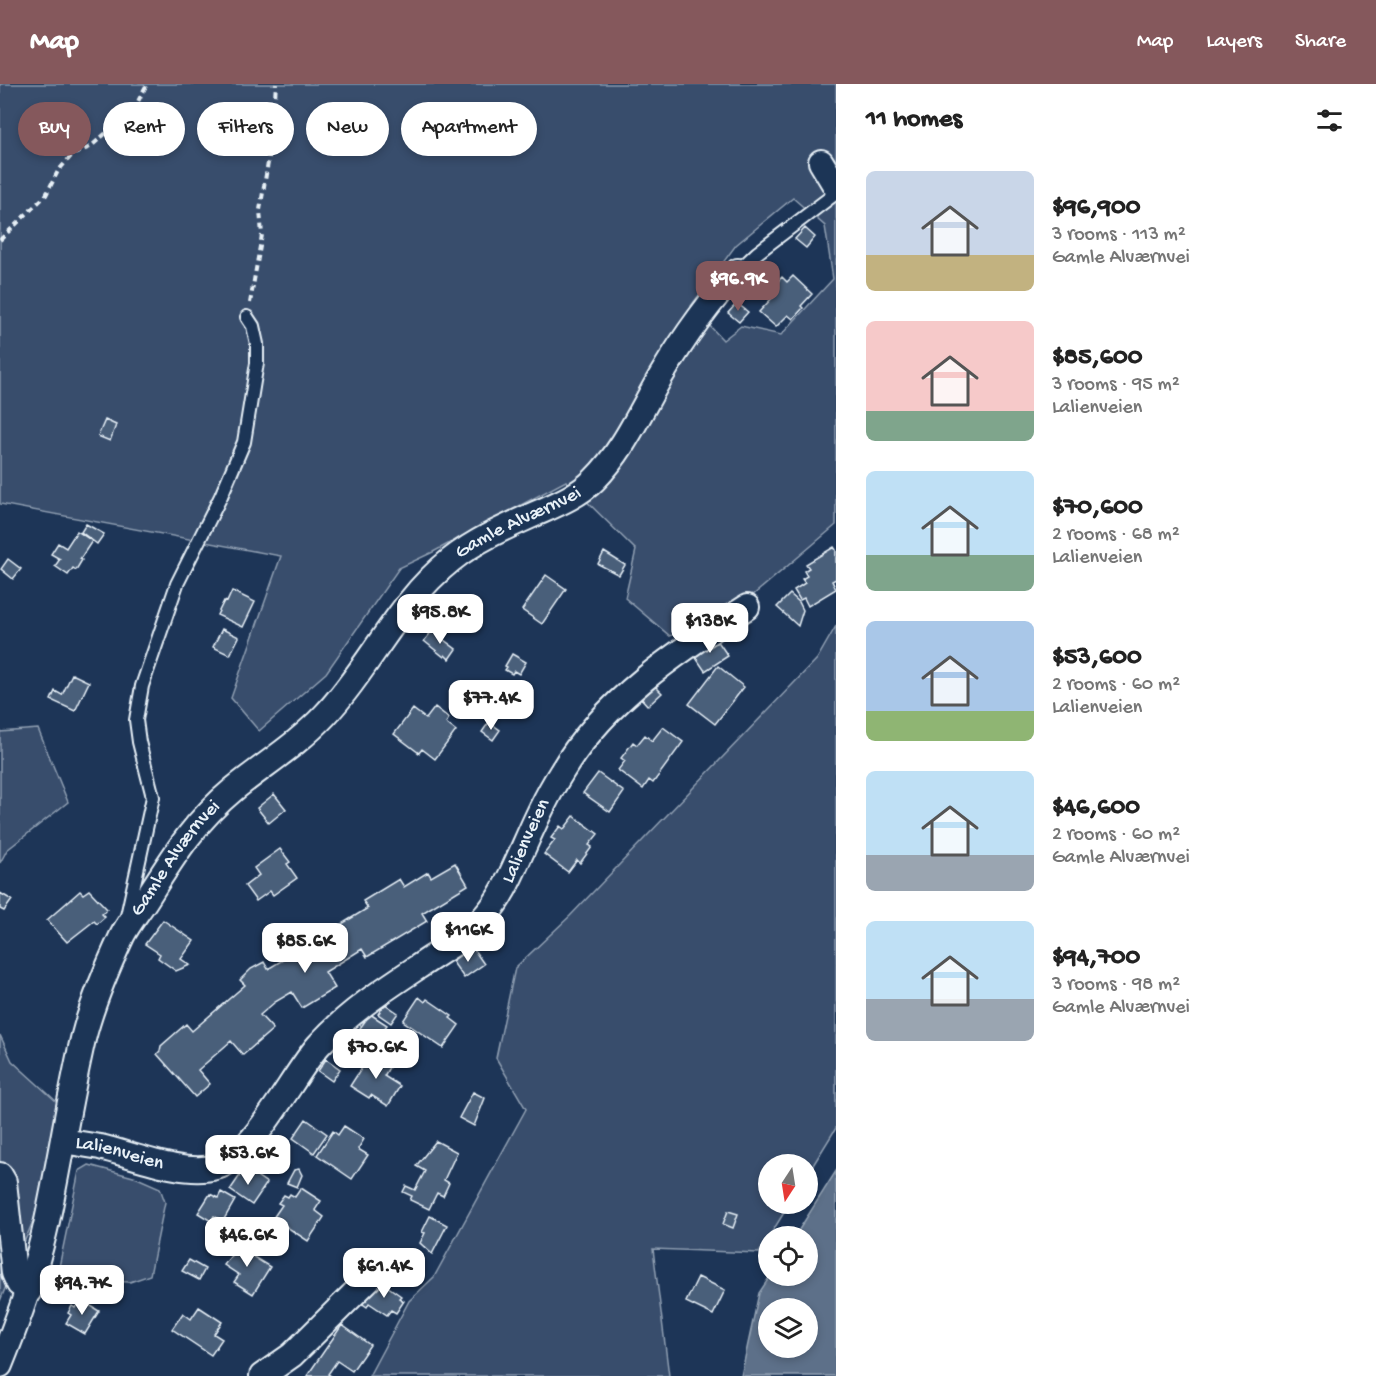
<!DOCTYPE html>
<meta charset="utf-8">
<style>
body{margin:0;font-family:"Gochi Hand",sans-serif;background:#f6f6f6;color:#222;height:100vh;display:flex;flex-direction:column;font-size:22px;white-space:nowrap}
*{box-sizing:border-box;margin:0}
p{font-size:20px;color:#767676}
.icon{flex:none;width:33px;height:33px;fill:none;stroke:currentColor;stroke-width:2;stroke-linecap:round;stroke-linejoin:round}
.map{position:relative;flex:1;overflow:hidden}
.side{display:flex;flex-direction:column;background:#fff;width:540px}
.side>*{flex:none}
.hud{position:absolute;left:18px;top:18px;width:570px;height:54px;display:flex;gap:12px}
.needle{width:39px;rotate:192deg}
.controls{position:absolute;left:758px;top:1070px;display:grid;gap:12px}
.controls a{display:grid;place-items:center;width:60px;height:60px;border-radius:50%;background:#fff;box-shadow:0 3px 9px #0003;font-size:30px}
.price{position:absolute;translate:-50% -51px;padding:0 14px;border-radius:12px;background:#fff;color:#222;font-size:20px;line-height:39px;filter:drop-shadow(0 2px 3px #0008)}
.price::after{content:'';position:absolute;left:50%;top:36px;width:18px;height:14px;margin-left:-9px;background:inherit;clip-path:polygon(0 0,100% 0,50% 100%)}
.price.on{background:#85585c;color:#fff}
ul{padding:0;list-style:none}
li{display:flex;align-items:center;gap:18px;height:150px;padding:0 30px}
li span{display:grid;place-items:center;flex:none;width:168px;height:120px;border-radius:9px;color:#555}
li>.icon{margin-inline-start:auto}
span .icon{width:72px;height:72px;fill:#fffc;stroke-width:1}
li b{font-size:26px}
h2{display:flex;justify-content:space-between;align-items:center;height:72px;padding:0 30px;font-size:26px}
.chip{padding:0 21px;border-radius:27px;background:#fff;box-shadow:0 3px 9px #0003;font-size:21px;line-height:54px}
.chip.on{background:#85585c;color:#fff}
header{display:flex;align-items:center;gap:36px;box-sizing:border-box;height:84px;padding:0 30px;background:#85585c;color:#fff}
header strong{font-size:28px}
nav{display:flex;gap:33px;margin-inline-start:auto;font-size:21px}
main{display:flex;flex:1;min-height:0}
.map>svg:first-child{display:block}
.green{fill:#374d6c;stroke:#909fb2;stroke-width:1.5;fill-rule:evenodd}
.water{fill:#5d7089;stroke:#95a4b5;stroke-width:1.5;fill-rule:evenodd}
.building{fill:#495e7a;stroke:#e8f1f8;stroke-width:1.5}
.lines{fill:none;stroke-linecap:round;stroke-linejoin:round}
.lane-casing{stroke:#e8f1f8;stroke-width:16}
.street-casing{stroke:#e8f1f8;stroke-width:28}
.path{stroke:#e8f1f8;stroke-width:4;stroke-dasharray:6 4.5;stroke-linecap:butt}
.lane{stroke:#1d3557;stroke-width:12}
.street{stroke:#1d3557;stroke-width:24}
.labels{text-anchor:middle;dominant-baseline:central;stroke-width:4.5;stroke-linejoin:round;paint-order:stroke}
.street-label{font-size:20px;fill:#e8f1f8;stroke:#1d3557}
</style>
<header>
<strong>Map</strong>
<nav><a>Map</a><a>Layers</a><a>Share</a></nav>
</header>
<main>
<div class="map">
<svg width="836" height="1292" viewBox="0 0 836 1292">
<rect width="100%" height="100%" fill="#1d3557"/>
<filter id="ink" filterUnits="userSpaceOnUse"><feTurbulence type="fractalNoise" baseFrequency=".0167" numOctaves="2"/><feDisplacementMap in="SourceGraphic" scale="12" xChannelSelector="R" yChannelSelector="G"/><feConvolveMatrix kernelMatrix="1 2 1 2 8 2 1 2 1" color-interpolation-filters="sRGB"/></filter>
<g filter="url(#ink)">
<!-- green -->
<path class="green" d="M0 0H836V441L746 517 670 552 625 514 636 466 566 397 433 468 399 484 326 589 259 647 231 614 281 472 0 420ZM793 114 825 142 833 195 781 251 741 242 723 256 691 222 736 161Z
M836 542V1044L807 1091V1080H768V1119H790L759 1169 653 1165 669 1292H369L409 1217 434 1193 526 1025 496 974 515 884 570 832 817 575Z
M38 645 68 718 7 766 0 779V648Z
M0 951 12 977 57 1018 40 1120 0 1217Z
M89 1081 137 1094 160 1104 165 1118 150 1191 130 1198 67 1196 58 1188 79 1087Z"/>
<!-- water -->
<path class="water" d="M836 1087V1292H741L759 1209 771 1191H807V1152H795ZM768 1224H807V1263H768Z"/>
<!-- building -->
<path class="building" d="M805 144 815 153 806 164 795 155Z
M793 192 812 210 801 222 803 224 793 235 788 231 776 243 759 228 772 214 766 209 782 193 787 198Z
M737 219 748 228 739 238 728 229Z
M105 336 116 341 110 357 98 352Z
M86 440 104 450 97 460 81 448Z
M77 447 92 457 80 475 82 476 76 486 73 484 68 491 55 482 60 475 51 470 58 459 66 464Z
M834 463 836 466V495L832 497 836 505 808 522 804 514 800 516 794 506 805 499 802 495 807 492 804 487 809 484 806 480Z
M604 468 625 481 619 491 598 480Z
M8 475 21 485 13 495 1 485Z
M546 491 566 505 542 540 522 526Z
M232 507 255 518 243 543 217 531 224 517 227 518Z
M790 510 799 518 803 526 798 542 777 523Z
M222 545 239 553 230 571 213 563Z
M432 547 456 565 449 575 445 571 444 573 424 557Z
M715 553 728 572 705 587 692 568Z
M512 570 526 578 519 590 514 587 512 590 505 586 507 583 505 582Z
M718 582 744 603 715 640 689 620Z
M72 590 89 598 75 627 51 616 55 607 62 611Z
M653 600 662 609 648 622 640 613Z
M435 623 449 634 446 639 456 647 435 675 422 665 419 669 394 650 413 625 426 635Z
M489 638 500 646 493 656 482 648Z
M663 643 683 658 653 699 649 696 643 705 618 686 625 677 621 674 633 658 637 661 645 651 652 657Z
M598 689 624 708 610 728 583 709Z
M274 710 286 725 269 739 257 724Z
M574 732 598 750 589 761 592 763 580 779 577 776 568 788 544 770 555 756 551 754 560 742 564 745Z
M280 765 290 778 287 780 297 794 273 811 270 807 256 817 245 802 259 791 254 784Z
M455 779 468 801 422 829 427 837 367 873 362 865 325 888 335 904 302 924 292 908 275 918 260 931 273 945 243 971 231 957 198 986 210 1000 195 1013 157 970 160 967 161 962 186 940 192 947 245 901 240 896 251 885 264 878 268 885 368 824 363 817 399 795 404 803 428 788 431 793Z
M89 806 107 825 102 830 105 833 97 840 94 837 67 858 47 836 80 807 83 810Z
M0 809 12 816 4 827 0 825Z
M163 836 194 857 181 875 190 881 176 887 158 874 160 870 145 860Z
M472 863 484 880 464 894 452 877Z
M419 913 425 918 427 915 452 932 450 934 459 941 443 964 403 937Z
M385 920 398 929 391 939 378 930Z
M370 930 387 941 374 959 358 947Z
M372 968 391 980 384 992 400 1002 388 1022 371 1011 369 1014 350 1002Z
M326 975 340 985 332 997 318 987Z
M473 1008 485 1014 474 1042 459 1034Z
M306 1035 327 1050 314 1069 293 1054Z
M344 1042 364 1055 358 1065 368 1071 352 1095 317 1071 333 1047 338 1051Z
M436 1057 457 1068 444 1096 449 1099 443 1112 437 1109 429 1125 410 1116 412 1112 403 1108 406 1102 415 1106 425 1087 416 1082Z
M245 1084 267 1099 252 1121 230 1106Z
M299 1085 302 1091 297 1103 287 1099 294 1086Z
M301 1104 321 1117 315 1126 324 1133 308 1157 273 1134 282 1121 278 1119 284 1111 288 1113 290 1110 295 1113Z
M221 1108 235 1116 223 1137 214 1132 211 1137 198 1129 210 1110 218 1114Z
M728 1127 738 1130 733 1144 723 1140Z
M430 1132 447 1141 432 1170 420 1159 425 1149 422 1148Z
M241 1158 255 1167 252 1172 270 1183 253 1210 234 1198 239 1191 224 1181Z
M189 1176 205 1185 199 1196 182 1187Z
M698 1193 725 1206 713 1231 686 1218Z
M380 1197 401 1212 399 1214 404 1217 396 1229 391 1226 387 1231 369 1219 367 1223 360 1218 363 1213 367 1215Z
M80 1215 99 1227 85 1250 66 1239 71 1231 68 1229 72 1222 75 1224Z
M199 1223 222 1238 214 1250 222 1255 211 1271 172 1245 183 1229 191 1235Z
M342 1241 370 1261 352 1287 337 1277 328 1290 331 1292H307Z"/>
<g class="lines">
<!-- lane casing -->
<g class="lane-casing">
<path id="lane" d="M738 187 757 169 836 109
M127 832 153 713 139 658 136 636 142 602 177 500 221 412 244 358 257 279V260L253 242 247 233"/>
</g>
<!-- street casing -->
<g class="street-casing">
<g id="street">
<path d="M821 78 836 103"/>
<path id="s1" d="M63 1057C75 1059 88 1061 100 1063 134 1071 183 1092 216 1083 252 1074 292 992 318 962 350 926 391 901 430 875 450 862 471 850 486 831 502 813 511 791 521 769 533 742 545 714 561 689 604 616 678 567 747 523"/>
<path d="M0 1091 4 1098 14 1189 19 1200 29 1207"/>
<path id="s2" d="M0 1281C19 1234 36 1187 47 1137 60 1077 69 1015 83 955 91 923 108 882 122 852 128 840 137 829 145 817 173 773 193 739 234 705 265 680 298 660 325 631 371 582 397 519 451 476 476 456 506 443 535 430 555 421 578 412 594 396 624 366 640 328 661 292 683 255 709 218 738 187"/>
<path d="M262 1292 292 1271 379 1185"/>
</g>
</g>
<!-- path -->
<path class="path" d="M0 156 46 111 58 87 72 71 90 63 134 25 147 0
M250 219 262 151 260 126 272 55 276 0"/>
<!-- lane -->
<use href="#lane" class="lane"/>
<!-- street -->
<use href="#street" class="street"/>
</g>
</g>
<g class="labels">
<!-- street labels -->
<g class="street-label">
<text stroke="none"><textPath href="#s2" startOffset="1028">Gamle Alværnvei</textPath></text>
<text stroke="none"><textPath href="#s1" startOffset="615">Lalienveien</textPath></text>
<text stroke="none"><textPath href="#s2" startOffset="542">Gamle Alværnvei</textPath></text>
<text stroke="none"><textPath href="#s1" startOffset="58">Lalienveien</textPath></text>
</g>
</g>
</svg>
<div class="controls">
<a><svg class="needle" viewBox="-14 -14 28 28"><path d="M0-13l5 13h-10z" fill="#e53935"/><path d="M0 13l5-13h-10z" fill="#767676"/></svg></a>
<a><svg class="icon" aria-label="locate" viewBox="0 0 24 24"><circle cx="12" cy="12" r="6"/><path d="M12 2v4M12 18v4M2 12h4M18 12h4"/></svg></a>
<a><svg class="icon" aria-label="layers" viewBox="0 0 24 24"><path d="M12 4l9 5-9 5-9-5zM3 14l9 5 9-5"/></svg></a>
</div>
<b class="price on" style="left:738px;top:228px">$96.9K</b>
<b class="price" style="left:440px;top:561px">$95.8K</b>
<b class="price" style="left:710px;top:570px">$138K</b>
<b class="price" style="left:491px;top:647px">$77.4K</b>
<b class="price" style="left:468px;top:879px">$116K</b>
<b class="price" style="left:305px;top:890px">$85.6K</b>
<b class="price" style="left:376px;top:996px">$70.6K</b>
<b class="price" style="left:248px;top:1102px">$53.6K</b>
<b class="price" style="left:247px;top:1184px">$46.6K</b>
<b class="price" style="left:384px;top:1215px">$61.4K</b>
<b class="price" style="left:82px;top:1232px">$94.7K</b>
<div class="hud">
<a class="chip on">Buy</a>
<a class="chip">Rent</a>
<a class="chip">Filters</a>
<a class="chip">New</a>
<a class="chip">Apartment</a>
</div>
</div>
<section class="side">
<h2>11 homes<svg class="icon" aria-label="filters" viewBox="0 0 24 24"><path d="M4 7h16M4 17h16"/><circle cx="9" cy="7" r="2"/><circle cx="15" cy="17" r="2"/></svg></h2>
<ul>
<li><span style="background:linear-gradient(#c9d6e8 70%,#c2b280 0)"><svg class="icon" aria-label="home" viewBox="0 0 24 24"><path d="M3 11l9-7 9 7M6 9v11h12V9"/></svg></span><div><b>$96,900</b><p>3 rooms · 113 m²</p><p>Gamle Alværnvei</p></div></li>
<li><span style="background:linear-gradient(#f6c9c9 75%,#7fa58c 0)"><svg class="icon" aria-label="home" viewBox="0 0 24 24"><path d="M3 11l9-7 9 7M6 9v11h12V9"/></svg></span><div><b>$85,600</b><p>3 rooms · 95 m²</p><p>Lalienveien</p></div></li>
<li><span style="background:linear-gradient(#bfe0f5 70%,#7fa58c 0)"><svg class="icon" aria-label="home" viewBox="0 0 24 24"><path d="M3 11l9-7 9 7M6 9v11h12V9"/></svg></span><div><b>$70,600</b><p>2 rooms · 68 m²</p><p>Lalienveien</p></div></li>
<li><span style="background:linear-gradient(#a9c7e8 75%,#8fb573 0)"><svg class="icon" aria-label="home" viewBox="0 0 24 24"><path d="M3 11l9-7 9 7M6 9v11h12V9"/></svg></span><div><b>$53,600</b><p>2 rooms · 60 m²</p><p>Lalienveien</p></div></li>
<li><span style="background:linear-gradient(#bfe0f5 70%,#9aa5b1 0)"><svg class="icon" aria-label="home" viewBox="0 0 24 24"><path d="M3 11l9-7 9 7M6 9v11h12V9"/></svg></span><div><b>$46,600</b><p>2 rooms · 60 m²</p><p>Gamle Alværnvei</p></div></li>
<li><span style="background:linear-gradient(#bfe0f5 65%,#9aa5b1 0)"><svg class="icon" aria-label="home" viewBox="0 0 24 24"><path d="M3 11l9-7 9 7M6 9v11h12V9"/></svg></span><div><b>$94,700</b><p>3 rooms · 98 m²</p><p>Gamle Alværnvei</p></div></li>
</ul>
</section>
</main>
